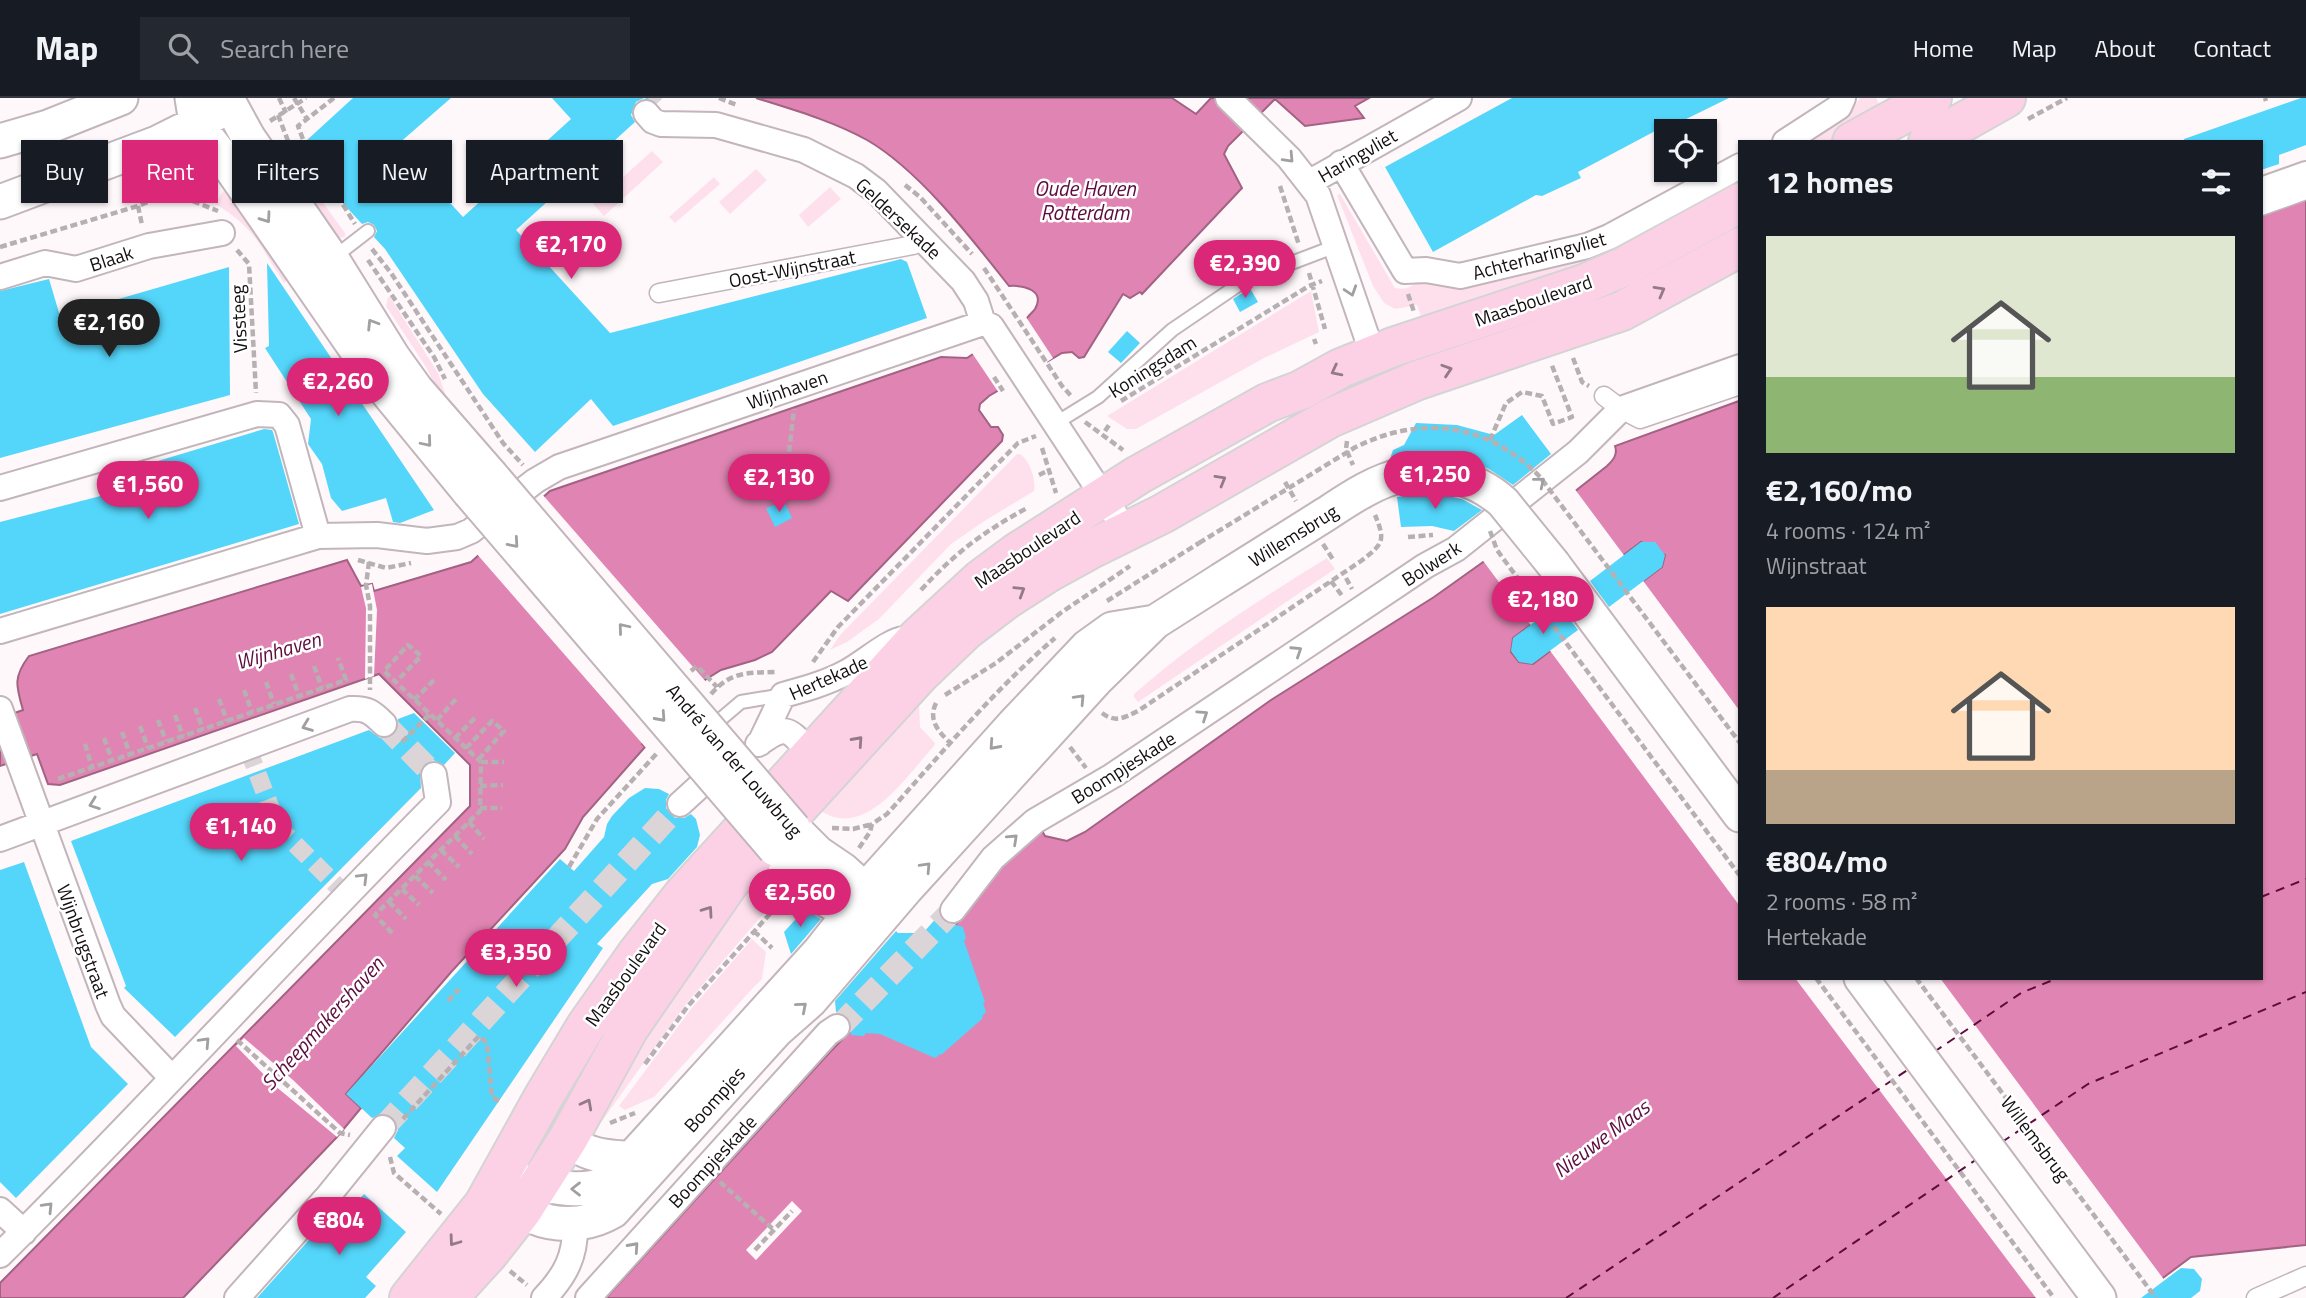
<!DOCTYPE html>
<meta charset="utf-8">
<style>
body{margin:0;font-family:"Titillium Web",sans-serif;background:#242831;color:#f1f3f6;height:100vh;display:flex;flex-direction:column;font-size:26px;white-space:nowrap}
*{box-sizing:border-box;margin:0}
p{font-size:23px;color:#9ea1a6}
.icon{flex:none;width:38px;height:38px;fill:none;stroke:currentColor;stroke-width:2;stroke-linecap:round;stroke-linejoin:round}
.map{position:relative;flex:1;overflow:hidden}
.details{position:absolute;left:1738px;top:42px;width:525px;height:840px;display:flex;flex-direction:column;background:#171b24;border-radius:0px;box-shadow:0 2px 5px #0004}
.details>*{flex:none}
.top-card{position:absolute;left:21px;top:42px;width:665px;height:63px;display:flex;gap:14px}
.buttons{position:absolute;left:1654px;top:21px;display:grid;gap:14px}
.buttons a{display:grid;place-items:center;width:63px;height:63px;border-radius:0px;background:#171b24;box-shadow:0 2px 5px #0004;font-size:35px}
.price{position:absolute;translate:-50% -60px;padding:0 16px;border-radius:24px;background:#db2777;color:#fff;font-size:23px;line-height:46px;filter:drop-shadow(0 2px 4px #0008)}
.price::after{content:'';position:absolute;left:50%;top:42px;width:21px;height:16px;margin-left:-10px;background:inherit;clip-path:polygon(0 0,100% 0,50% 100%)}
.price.active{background:#222;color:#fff}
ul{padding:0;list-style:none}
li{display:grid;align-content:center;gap:14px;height:371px;padding:0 28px}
li span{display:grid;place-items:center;height:217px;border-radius:0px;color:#555}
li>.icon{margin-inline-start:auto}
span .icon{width:126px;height:126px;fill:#fffc;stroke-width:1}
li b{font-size:30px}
h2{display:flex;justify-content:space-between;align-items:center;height:84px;padding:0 28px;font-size:30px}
.chip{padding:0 24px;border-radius:0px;background:#171b24;box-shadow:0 2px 5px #0004;font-size:24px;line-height:63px}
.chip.active{background:#db2777;color:#fff}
header{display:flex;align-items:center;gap:42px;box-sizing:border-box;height:98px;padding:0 35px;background:#171b24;border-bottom:2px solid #363941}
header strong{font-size:33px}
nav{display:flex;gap:38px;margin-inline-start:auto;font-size:24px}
.search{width:490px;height:63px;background:#242831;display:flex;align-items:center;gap:18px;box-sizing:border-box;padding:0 24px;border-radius:0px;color:#9ea1a6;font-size:26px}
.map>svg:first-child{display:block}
.green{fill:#fee0ed}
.water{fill:#e085b3;stroke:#a26282;stroke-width:2;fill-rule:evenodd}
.pier{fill:#fef8fa}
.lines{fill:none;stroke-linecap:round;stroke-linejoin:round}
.ferry{stroke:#5d0c3e;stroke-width:2;stroke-dasharray:9 7;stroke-linecap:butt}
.building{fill:#54d6fb}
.pedestrian-tunnel{stroke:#dbd5d7;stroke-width:18;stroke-dasharray:18 9;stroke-linecap:butt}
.minor-tunnel{stroke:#dbd5d7;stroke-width:24;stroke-dasharray:24 12;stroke-linecap:butt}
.service-casing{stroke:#c2b5bb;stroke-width:16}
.pedestrian-casing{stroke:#c2b5bb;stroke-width:21}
.minor-casing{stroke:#c2b5bb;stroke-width:28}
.secondary-casing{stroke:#c2b5bb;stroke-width:37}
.primary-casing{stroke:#d5d4d4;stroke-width:42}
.path{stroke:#b6b0b2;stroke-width:4.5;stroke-dasharray:7 3.5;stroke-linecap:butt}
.service{stroke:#fff;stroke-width:12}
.pedestrian{stroke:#fff;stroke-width:18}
.minor{stroke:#fff;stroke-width:24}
.secondary{stroke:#fff;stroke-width:33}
.primary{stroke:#fcd1e6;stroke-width:38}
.secondary-bridge-casing{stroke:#c2b5bb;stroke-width:37;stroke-linecap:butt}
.path-bridge{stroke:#b6b0b2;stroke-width:4.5;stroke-dasharray:7 3.5;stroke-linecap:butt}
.secondary-bridge{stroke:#fff;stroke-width:33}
.oneway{stroke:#a19fa0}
.oneway2{stroke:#937a86}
.labels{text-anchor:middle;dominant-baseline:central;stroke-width:5;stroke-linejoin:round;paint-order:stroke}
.street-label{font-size:19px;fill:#130f11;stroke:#fff}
.water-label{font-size:21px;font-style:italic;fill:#5d0c3e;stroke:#fff}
</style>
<header>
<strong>Map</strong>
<div class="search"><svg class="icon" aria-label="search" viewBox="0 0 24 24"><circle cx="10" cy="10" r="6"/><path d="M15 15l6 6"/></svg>Search here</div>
<nav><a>Home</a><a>Map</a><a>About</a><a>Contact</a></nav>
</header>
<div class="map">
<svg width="2306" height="1200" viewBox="0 0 2306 1200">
<rect width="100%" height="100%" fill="#fef8fa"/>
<!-- green -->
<path class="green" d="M1860 0H1876L1884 14 1829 44H1794L1851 13Z
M282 48 345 135V139L337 140 277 52Z
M652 53 663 64 604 118 593 106Z
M756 71 767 82 730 116 719 104Z
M1739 73V92L1628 154 1424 227 1417 207 1395 211 1384 205 1373 188 1337 97 1340 96 1395 190C1409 193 1414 187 1422 177L1587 153Z
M714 79 720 86 675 125 669 119Z
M229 84 294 178 284 185C261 150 255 129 215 106Z
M830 89 841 101 808 129 799 117Z
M1311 193 1319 234 1264 260 1136 331H1127L1107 318Z
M388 199H390L438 275 448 304 443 302 426 269 386 208Z
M1017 356H1020C1030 362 1036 382 1034 393L986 422 951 446 879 521 847 544 830 552 841 536Z
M1327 460 1335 471 1138 604 1134 599V596C1194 543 1259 502 1327 460Z
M919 604 920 629 935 645 934 648C906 678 865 745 818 711Z
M754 775 776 801 686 906 602 1023 594 1029H584Z
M752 841 766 854 762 881 752 891 654 999 625 1012 619 1008 691 911Z"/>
<!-- water -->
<path class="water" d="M756 0H1172L1196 16 1211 0H1369L1355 8 1364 20 1305 28 1275 1 1228 48 1224 56 1242 90 1142 196 1140 194 1130 200 1123 196 1084 259 1079 260 1072 254 1062 255 989 298 980 306 979 312 991 329H998L1003 337 1002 343 848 503 831 493 772 554 755 562 721 572 705 582 642 646 645 649 583 719 565 751 452 873 346 996 361 1010 337 1039 183 1200H0V1185L470 708V667L379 576 60 687 48 686 37 656 0 668V620L23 612C16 588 13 579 29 558L347 462 361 488 372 486 374 493 471 464 550 393 941 259 967 260 1027 220C1029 217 1033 214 1035 211 1046 192 1023 187 1009 188 972 141 919 72 867 42 833 23 794 12 756 0Z
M2306 100V1147L2191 1159 2136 1200H606L829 955 965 817 974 794 1041 731 1045 738 1067 743 1085 734 1271 602 1434 499 1507 447 1607 368C1613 362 1618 357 1615 348L1739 303 1740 880H2261V116ZM1641 444 1665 457 1662 469 1533 566 1519 564 1511 554 1513 540Z"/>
<!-- pier -->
<path class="pier" d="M1026 219 1053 260 1047 264 1048 266 999 295 972 255Z
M1574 390 1626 460 1533 530 1481 460Z
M542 396 707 585 647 647V651L476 455Z
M1641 480 1739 612V807L1548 550Z
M372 486 377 512 374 578 365 581 366 510 361 489Z
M1795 880H1940L2165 1183 2142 1200H2036Z
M244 940 293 982 344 1031 337 1039 274 987 236 948Z
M792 1103 802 1113 756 1162 746 1152Z"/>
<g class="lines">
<!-- ferry -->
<path class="ferry" d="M2261 799 2306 781
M1934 954 2021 895 2058 880
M2002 1044 2088 986 2306 894
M1566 1200 1909 971
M1773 1200 1977 1061"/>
</g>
<!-- building -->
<path class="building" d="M353 0H451L397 47 463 119 571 21 552 0H662L657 5 644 0 636 4 631 17 635 24 516 132 610 235 901 161 907 164 927 220 613 328 591 301 535 354 483 296 385 151 374 139 377 133 374 127 368 124 362 126 295 53Z
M1512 0H1729L1678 25 1677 22 1659 31 1578 74 1581 80 1542 98 1536 97 1433 154 1385 69Z
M2301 0H2306V47L2279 57V66L2261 72V44H2184V41Z
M267 165 434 412 400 425 393 424 386 400 342 413 331 400 322 366 308 346 311 321 265 250 269 248Z
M229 169 230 297 0 360V193L49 181 60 218Z
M1250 190 1258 204 1240 214 1233 201Z
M1127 233 1140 245 1121 265 1108 254Z
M1522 317 1551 356 1513 387 1489 371 1460 360 1429 356 1390 361 1393 352 1404 347 1416 325 1457 327 1494 337Z
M264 331 272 332 273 334 299 426 0 516V424L143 387 138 369Z
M1429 394 1462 401 1482 412 1454 433 1432 428 1401 429 1397 399Z
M780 405 786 407 792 420 775 429 766 410Z
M1641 444H1655L1665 457 1662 469 1609 509 1590 483Z
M1559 506 1578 532 1532 566 1519 564 1511 553 1513 540Z
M414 615 455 655 444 667 433 662 424 666 420 672 421 690 175 939 124 890 126 888 71 743 369 632 380 640H389L398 630V621Z
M645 690 659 691 669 696 666 702V710L675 720H684L691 716 696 721 700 737 697 749 668 781 652 786 597 846 603 850 437 1094 397 1058 405 1050 394 1040 398 1032 393 1019 385 1015 372 1020 346 996 560 761 574 773 604 739 607 726 612 718 629 700Z
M24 764 91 949 128 986 16 1100 0 1084V772Z
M805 811 821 821 791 856 784 834Z
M939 817 945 824 963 829 966 840 964 843 985 904 983 905 986 914 982 918 983 920 941 957 940 956 935 960 880 936 866 935 864 938 851 937 850 921 844 916 836 914 835 903 896 833 898 835H923Z
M364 1096 406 1134 366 1179 376 1188 365 1200H257L316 1134 324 1140Z
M2181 1170 2194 1171 2202 1181 2200 1193 2191 1200H2141Z"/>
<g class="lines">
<!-- pedestrian-tunnel -->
<path class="pedestrian-tunnel" d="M649 0 655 7
M248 651 278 729 346 797"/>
<!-- minor-tunnel -->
<path class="minor-tunnel" d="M384 626 434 677
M837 929 842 926 953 812
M383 1030 680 706"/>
<!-- service casing -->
<g class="service-casing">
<path id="service" d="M333 160 368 133
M1056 325 1098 299 1172 232 1244 183 1336 148
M715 626 741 604 783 597"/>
</g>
<!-- pedestrian casing -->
<g class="pedestrian-casing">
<path id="pedestrian" d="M2261 108 2306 92
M659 195 913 147 924 142
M1604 298 1621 311 1640 321 1740 287
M2256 1200 2306 1178"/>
</g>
<!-- minor casing -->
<g class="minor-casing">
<path id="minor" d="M1228 0 1289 60 1318 97 1373 257
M646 15 653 23 661 26 716 27 804 52 856 78 876 93 963 183 976 203 983 225
M1785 44 1839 9 1843 0
M1341 65 1405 173 1426 172 1460 178 1587 148 1609 139 1740 68
M1310 84 1459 0
M2261 92 2306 76
M0 179 45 165 76 171 149 148 222 135
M983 225 991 228 1126 433
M0 390 257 316 279 317 287 327 318 438
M0 533 318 438 377 437 427 443 457 439 471 433 535 383 559 369 983 225
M0 611 108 907 113 918 172 980
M760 645 783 597C805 591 827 585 847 574 864 565 888 543 904 541
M758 646C787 625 788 631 811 655
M680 706 703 685 726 669
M0 741 350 611C367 610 372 614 384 626
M953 812 993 760 1035 723 1112 678 1425 468 1456 451 1578 354 1621 311 1740 269
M0 1112 24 1134
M0 1157C149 1009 290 853 438 704L434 677
M237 1200 328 1098 383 1030
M544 1200C566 1177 576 1157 575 1126
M588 1200 828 935 837 929"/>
</g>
<!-- secondary casing -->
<g class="secondary-casing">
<path id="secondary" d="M192 0 196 25 230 69 378 283 469 394
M222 0 231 8 248 39 332 161 393 259 416 291 490 376
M0 43 48 29 121 0
M0 104 157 45 217 15
M1554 467 1740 717
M1155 524 1112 531 1087 549 1014 626 865 792 850 815 820 853 610 1084C578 1099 545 1085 511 1082L502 1084 495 1088C522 1127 574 1136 613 1113L776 933 810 903 906 791 1097 581 1155 524 1221 482
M794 731 818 755 843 772 865 792 876 812
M775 751C802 786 826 811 871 818
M1861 880 2099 1200
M568 1041C573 1044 577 1048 582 1051 597 1059 616 1060 633 1060"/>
</g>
<!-- primary casing -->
<g class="primary-casing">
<path id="primary" d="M1852 44 1932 0
M1928 44 2006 0
M409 1200 484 1106 544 998 586 928 636 857 683 797 918 539 981 481 1016 455 1138 377 1267 305 1301 292 1341 270 1393 249 1584 186 1623 169 1740 105
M448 1200 489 1155 522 1113 568 1041 629 930 729 785 920 576 965 533 1007 501 1049 474 1089 452 1162 416 1330 320 1418 282 1622 213 1740 149"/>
</g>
<!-- path -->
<path class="path" d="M279 0 286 15
M294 0 307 21
M334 0 298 28 304 44 355 126
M719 0 737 7
M2265 0 2266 3
M278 17 290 48
M2028 21 2067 0
M270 23 306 0
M166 67 175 93
M905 87 920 99 972 156
M1280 88 1299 147
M175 93 180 98 218 113
M138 108 142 127
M0 149 138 108 175 93 201 74
M372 151 391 175 503 345 523 367
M237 152 249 166 256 295
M368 162 434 259 445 281
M984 170 1062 288 1072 299
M1309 175 1325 231
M1408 196 1414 214
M1314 241 1316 246
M1573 260 1582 284 1589 288
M994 279 1003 293
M1121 303 1309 188 1322 183
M1085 324 1123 352
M1105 333 1109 327
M1490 342 1506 305 1522 294 1542 298 1553 326 1572 319 1551 265
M1347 343 1346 351 1353 367
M1042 350 1056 395
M1039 377 1045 374
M1285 384 1296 403
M783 406 794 311
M1408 439 1433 437
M1323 446 1334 463
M358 462 386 470 411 465
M369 464 366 487 370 508V592
M1346 480 1352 491
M1331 483 1343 499
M921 492C955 455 983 434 1027 410
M1107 503 1199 445
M813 564 838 529 965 399 1018 345 1036 338
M314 568 322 590
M691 573 697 568 717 589
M291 576 299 598
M266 584 274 606
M244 592 252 614
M711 596C731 573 748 575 776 574
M945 597 996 565 1062 514 1130 468
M219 601 227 623
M414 602 436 580
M936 605C928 622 938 633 950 645
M195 610 203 631
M1102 615C1115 625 1124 620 1138 613L1361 463C1383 446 1386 443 1375 417
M175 617 183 638
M158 622 166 643
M437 622 457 600
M140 628 148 650
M122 634 130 656
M104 640 112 662
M455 640 476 619
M402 644 430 616
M85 646 92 669
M1070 649 1086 670
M466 650 492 623 504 633 478 662
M481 664H504
M58 681 346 582 338 560
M480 688 503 687
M480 710H502
M469 724 484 741
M832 730 853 731 872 726
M455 738 472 756
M859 750 870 734 872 726 887 716C941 656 993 593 1055 540
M441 752 459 769
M428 764 446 782
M569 769 597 721 658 654
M415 778 433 795
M402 791 419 807
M389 804 406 821
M754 833 772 850
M392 835 375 817 480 713 481 664 384 573 408 547 421 558 396 584
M482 865 493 853
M1816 880 2054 1200
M1916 880 2156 1200
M448 903 459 891
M237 942 340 1035 350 1037
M645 966 688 908 783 801
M403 1021 479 938 487 945 492 999 499 1003
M610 1025 635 1015
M390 1059 394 1075 441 1116
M720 1084 774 1132
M755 1152 792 1113
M510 1173 527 1187"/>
<!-- service -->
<use href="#service" class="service"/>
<!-- pedestrian -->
<use href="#pedestrian" class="pedestrian"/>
<!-- minor -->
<use href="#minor" class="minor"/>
<!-- secondary -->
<use href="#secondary" class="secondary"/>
<!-- primary -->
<use href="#primary" class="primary"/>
<!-- secondary-bridge casing -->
<g class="secondary-bridge-casing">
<path id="secondary-bridge" d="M490 376 794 731
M469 394 775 751
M1221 482C1256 460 1291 438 1326 416 1349 401 1375 383 1403 377 1438 370 1476 380 1503 404L1554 467"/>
</g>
<!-- path-bridge -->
<path class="path-bridge" d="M1490 433 1497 452 1505 463 1740 778
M1199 445 1354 350C1420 316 1488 325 1540 379L1740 645"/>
<!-- secondary-bridge -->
<use href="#secondary-bridge" class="secondary-bridge"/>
</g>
<!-- one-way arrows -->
<defs><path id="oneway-chevron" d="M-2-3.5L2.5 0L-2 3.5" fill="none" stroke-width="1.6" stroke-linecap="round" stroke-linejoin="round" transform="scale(1.75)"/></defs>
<g class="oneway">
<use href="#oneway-chevron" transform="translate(1289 60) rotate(47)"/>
<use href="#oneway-chevron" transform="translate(266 120) rotate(55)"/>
<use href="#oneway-chevron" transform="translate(1351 193) rotate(72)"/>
<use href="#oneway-chevron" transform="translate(372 226) rotate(-122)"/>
<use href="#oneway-chevron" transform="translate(427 344) rotate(50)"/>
<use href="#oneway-chevron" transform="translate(1540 384) rotate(-39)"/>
<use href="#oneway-chevron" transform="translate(514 445) rotate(49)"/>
<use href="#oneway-chevron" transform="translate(623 530) rotate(-130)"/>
<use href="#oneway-chevron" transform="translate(1297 553) rotate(-33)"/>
<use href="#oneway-chevron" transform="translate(1080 601) rotate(-47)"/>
<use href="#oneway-chevron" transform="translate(1203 617) rotate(-34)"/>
<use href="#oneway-chevron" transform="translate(661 619) rotate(48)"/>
<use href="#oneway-chevron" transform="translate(307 628) rotate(159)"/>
<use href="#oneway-chevron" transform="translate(994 647) rotate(132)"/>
<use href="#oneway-chevron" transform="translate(94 706) rotate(160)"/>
<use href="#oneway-chevron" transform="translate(1013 741) rotate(-43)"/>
<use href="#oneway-chevron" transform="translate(926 769) rotate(-47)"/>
<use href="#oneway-chevron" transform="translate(363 780) rotate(-45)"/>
<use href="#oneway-chevron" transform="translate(802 909) rotate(-41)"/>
<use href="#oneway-chevron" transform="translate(205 944) rotate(-47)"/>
<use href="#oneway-chevron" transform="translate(576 1091) rotate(180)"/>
<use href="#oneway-chevron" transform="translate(48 1109) rotate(-46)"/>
<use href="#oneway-chevron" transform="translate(634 1149) rotate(-48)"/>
</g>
<g class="oneway2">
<use href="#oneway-chevron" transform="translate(1660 193) rotate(-29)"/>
<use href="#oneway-chevron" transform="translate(1447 272) rotate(-18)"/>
<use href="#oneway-chevron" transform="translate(1336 273) rotate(153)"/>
<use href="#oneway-chevron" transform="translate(1221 382) rotate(-30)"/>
<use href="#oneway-chevron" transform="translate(1020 493) rotate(-32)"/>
<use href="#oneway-chevron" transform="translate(858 643) rotate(-48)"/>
<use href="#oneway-chevron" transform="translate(708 813) rotate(-55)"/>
<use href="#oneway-chevron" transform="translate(587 1006) rotate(-62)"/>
<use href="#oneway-chevron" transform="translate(454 1143) rotate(126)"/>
</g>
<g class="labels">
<!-- street labels -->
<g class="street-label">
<text transform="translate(1357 57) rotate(-30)">Haringvliet</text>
<text transform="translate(899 120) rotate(43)">Geldersekade</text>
<text transform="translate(1539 157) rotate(-15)">Achterharingvliet</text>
<text transform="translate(111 160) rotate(-18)">Blaak</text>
<text transform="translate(792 170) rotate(-11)">Oost-Wijnstraat</text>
<text transform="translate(1533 202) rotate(-19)">Maasboulevard</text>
<text transform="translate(238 221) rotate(-93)">Vissteeg</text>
<text transform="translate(1152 268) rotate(-32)">Koningsdam</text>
<text transform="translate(787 291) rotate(-19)">Wijnhaven</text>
<text transform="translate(1293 437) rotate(-32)">Willemsbrug</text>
<text transform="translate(1027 451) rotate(-34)">Maasboulevard</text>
<text transform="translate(1431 465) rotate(-33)">Bolwerk</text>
<text transform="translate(828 579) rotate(-24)">Hertekade</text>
<text transform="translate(735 662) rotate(49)">André van der Louwbrug</text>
<text transform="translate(1123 669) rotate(-32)">Boompjeskade</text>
<text transform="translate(84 843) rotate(70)">Wijnbrugstraat</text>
<text transform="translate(625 876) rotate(-54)">Maasboulevard</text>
<text transform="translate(714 1001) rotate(-48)">Boompjes</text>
<text transform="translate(2036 1040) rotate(53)">Willemsbrug</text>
<text transform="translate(712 1063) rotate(-47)">Boompjeskade</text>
</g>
<!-- water labels -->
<g class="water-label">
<text x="1085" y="90">Oude Haven<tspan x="1085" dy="24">Rotterdam</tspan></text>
<text transform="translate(278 552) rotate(-16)">Wijnhaven</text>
<text transform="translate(322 925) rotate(-48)">Scheepmakershaven</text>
<text transform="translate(1601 1040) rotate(-37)">Nieuwe Maas</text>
</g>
</g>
</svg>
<div class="buttons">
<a><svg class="icon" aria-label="locate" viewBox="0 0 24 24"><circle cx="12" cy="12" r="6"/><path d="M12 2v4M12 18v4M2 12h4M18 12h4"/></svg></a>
</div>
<b class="price" style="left:571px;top:183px">€2,170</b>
<b class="price" style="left:1245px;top:202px">€2,390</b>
<b class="price active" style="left:109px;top:261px">€2,160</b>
<b class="price" style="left:338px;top:320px">€2,260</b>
<b class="price" style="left:1435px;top:413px">€1,250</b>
<b class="price" style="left:779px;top:416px">€2,130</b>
<b class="price" style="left:148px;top:423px">€1,560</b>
<b class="price" style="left:1543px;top:538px">€2,180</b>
<b class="price" style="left:241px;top:765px">€1,140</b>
<b class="price" style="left:800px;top:831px">€2,560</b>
<b class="price" style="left:516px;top:891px">€3,350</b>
<b class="price" style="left:339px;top:1159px">€804</b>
<div class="top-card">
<a class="chip">Buy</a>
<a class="chip active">Rent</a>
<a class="chip">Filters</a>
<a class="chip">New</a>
<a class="chip">Apartment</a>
</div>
<section class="details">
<h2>12 homes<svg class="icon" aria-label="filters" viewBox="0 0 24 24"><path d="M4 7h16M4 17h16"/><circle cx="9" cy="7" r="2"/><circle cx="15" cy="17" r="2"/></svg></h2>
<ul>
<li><span style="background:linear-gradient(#dfe7d0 65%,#8fb573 0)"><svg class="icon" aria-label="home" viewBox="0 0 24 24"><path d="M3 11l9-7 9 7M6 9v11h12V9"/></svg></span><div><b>€2,160/mo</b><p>4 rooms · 124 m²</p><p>Wijnstraat</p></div></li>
<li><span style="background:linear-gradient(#ffd9b3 75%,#b9a48a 0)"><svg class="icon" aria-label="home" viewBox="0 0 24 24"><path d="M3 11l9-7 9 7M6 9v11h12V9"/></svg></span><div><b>€804/mo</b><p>2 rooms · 58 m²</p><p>Hertekade</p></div></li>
</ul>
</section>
</div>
